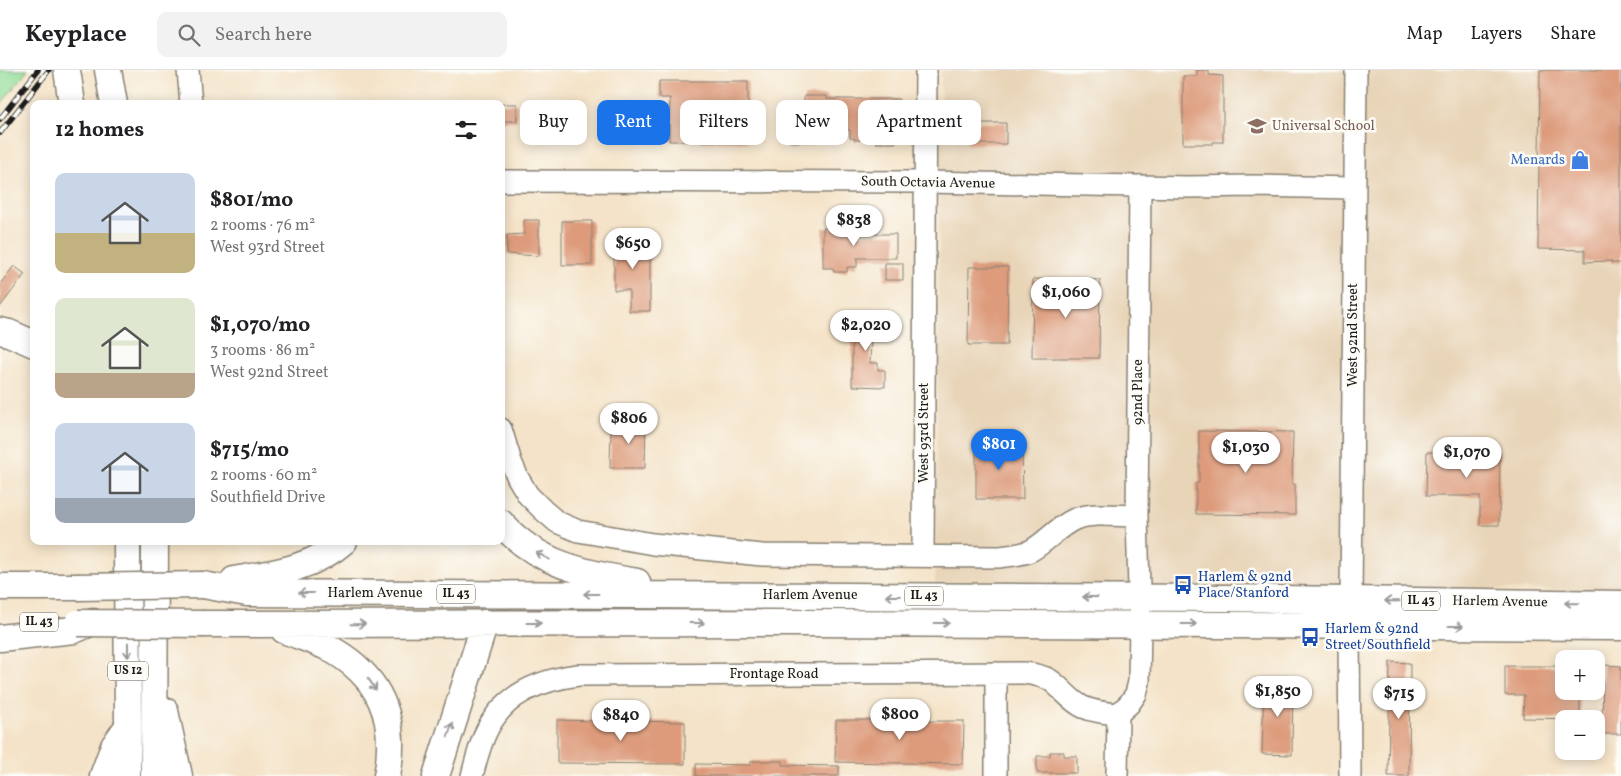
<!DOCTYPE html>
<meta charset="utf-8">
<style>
body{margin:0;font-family:Vollkorn,serif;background:#f2f2f2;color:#202124;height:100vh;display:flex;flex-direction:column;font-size:19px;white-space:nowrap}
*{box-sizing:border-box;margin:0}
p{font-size:16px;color:#757577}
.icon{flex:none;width:28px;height:28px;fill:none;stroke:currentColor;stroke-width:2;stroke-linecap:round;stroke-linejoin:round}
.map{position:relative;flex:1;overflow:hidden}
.drawer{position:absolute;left:30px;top:30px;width:475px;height:445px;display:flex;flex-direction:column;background:#fff;border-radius:10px;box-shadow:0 2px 12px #0003}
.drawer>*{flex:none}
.guide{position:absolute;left:520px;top:30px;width:475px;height:45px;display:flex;gap:10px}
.buttons{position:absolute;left:1555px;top:580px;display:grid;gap:10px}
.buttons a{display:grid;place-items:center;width:50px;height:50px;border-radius:10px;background:#fff;box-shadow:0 2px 12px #0003;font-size:25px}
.price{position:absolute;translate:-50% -42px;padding:0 11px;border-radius:18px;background:#fff;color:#222;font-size:16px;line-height:32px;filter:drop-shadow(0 1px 2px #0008)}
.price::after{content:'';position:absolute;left:50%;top:30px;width:15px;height:11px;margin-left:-8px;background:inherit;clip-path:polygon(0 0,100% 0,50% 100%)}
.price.selected{background:#1a73e8;color:#fff}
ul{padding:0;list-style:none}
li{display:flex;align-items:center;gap:15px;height:125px;padding:0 25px}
li span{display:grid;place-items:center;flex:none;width:140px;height:100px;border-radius:10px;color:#555}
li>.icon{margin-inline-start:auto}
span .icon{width:60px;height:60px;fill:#fffc;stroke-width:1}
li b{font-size:21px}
h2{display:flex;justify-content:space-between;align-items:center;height:60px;padding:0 25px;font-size:21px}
.chip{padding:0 18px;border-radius:10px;background:#fff;box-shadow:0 2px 12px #0003;font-size:18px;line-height:45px}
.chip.selected{background:#1a73e8;color:#fff}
header{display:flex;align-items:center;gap:30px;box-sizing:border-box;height:70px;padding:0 25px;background:#fff;border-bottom:1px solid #e0e0e0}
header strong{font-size:24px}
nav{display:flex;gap:28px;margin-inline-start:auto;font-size:18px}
.search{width:350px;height:45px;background:#f2f2f2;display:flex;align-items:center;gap:12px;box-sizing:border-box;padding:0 18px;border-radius:10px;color:#757577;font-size:19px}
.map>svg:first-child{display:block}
.built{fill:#e8d4b7}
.green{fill:#93de99;stroke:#587d5a}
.building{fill:#dd9b7b}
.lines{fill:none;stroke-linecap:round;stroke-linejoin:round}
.minor-casing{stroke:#888072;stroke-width:24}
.major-casing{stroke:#888072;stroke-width:29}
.minor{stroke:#fff;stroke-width:21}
.major{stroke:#fff;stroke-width:26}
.rail-casing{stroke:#1c1c1c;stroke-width:5.5}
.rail{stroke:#fdfcf7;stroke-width:4;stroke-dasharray:11;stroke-linecap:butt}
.major-bridge-casing{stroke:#888072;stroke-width:29;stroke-linecap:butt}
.major-bridge{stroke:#fff;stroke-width:26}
.oneway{stroke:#999}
.labels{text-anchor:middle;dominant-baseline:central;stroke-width:5;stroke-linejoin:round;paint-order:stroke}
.shield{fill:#fdfcf7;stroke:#605f5e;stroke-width:1}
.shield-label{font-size:12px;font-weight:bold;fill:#1c1c1c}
.education-label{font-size:14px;fill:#785e54;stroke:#fdfcf7;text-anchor:start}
.shop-label{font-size:14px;fill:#366cbe;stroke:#fdfcf7;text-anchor:end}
.street-label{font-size:14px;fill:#1c1c1c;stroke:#fdfcf7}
.transit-label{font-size:14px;fill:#164399;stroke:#fdfcf7;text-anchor:start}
</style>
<header>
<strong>Keyplace</strong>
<div class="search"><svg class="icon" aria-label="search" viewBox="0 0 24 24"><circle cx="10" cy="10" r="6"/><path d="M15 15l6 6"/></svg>Search here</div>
<nav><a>Map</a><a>Layers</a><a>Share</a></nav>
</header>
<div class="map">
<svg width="1621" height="706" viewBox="0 0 1621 706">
<rect width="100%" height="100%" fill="#fdfcf7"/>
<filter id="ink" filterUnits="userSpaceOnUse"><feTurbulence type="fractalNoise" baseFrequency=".02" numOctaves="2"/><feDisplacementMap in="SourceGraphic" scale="10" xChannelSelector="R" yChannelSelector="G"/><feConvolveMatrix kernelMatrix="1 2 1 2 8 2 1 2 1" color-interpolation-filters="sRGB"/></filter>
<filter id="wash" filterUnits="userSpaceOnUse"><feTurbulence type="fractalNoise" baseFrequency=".0096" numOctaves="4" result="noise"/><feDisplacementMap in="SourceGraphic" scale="20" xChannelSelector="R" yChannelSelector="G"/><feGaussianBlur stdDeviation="1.12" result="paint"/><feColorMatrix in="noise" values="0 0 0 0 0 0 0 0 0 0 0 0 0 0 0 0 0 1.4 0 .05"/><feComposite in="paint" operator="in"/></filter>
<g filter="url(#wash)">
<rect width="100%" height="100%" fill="#f4e3c8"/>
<!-- built -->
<path class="built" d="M941 0H1621V520L935 515Z"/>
<!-- green -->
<path class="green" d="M0 0H28L0 35Z"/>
<g id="blocks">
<!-- building -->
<path class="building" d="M1197 0H1209V5L1223 6V72H1213V74H1183V6H1197Z
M1540 0H1621V193H1611V191L1585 192V180L1538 179Z
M659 11H748V39H761L760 72 669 71 670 28H659Z
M804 26H827V29H899V68L895 73H876V70H854V68H850V60H827V67H816V72H790V44H804Z
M501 34H517V51H501Z
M611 44H628V59H611Z
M967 53H1006V74H967Z
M524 150H539V186L507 184V165L524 164Z
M562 151H592V195H562Z
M835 156H857V164H896V188H857V197H847V202H834L833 198H823V158H835Z
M642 162V182H650V241H629V220H614V163Z
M885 193H903V210H885Z
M14 196 25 204 0 237V214Z
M969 197H1008L1007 275H968Z
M1033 209 1100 210 1099 288H1032Z
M871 245 870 250H879V253H885V270H871L870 293H878V300H885V317L852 316V246Z
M631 348H646L645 398H610L611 357H631Z
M1199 361 1293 362 1292 414H1295V445L1196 444V413H1199Z
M976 373H1022L1023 429H976Z
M1427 382H1500L1499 455H1480V426H1426Z
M1390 592 1410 593 1409 706H1388Z
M1603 595 1621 596V664H1602Z
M1505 596H1564V621H1580V649L1523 648 1524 625H1505Z
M1264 610 1293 611 1292 685 1262 684Z
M598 646 630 647V651L685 652V694L557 693V650L598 651Z
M891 646H923V651H964L963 694 835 692 836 650H891Z
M1050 682H1064V686H1077V703H1037V686H1050Z
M751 691H783V695L839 696V706H696V694L751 695Z"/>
</g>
</g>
<g filter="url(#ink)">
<use href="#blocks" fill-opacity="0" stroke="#888072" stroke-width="1"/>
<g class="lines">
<!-- minor casing -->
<g class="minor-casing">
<path id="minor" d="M188 0 191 34
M501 111 925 112 1188 117 1255 116 1355 118
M501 359 511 392 518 408 528 425 543 440 557 452 578 461 653 474 762 485 999 487C1009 486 1020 485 1030 481 1046 473 1057 457 1075 449 1093 442 1118 446 1137 446
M923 485 926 0
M1351 530 1356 0
M1349 555 1350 706
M472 706C476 690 480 673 488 658 506 623 541 610 578 605L1024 603C1033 604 1041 605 1050 610 1062 618 1070 631 1083 637 1094 642 1106 643 1118 644
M996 706V603
M1117 706 1118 644 1129 634 1136 624 1139 612 1140 554 1137 446 1140 116"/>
</g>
<!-- major casing -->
<g class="major-casing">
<path id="major" d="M67 0 72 34
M108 0 114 34
M0 261 9 263 34 274
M501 453C538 495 585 503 637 512
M127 471 128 656 127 706
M234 510C273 503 312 499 344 471
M203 515 247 523 1222 528 1621 534
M0 517H77
M204 554 806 553 1621 557
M284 560C298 566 313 570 327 577 380 605 398 648 387 706
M0 568 74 560 93 552
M165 641 179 706
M103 706 114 676 126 659
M154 706 155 471
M436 706 485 553"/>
</g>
<!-- minor -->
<use href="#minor" class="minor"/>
<!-- major -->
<use href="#major" class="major"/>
<!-- rail casing -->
<g class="rail-casing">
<path id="rail" d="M0 49 38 0
M0 63 49 0"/>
</g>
<!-- rail -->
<use href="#rail" class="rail"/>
<!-- major-bridge casing -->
<g class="major-bridge-casing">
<path id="major-bridge" d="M77 517 203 515
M78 553 204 554"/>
</g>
<!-- major-bridge -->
<use href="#major-bridge" class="major-bridge"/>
</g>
<!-- one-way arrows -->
<defs><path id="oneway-shaft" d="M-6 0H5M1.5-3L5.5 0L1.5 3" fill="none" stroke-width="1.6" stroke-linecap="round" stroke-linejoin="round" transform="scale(1.25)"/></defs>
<g class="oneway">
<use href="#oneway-shaft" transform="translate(543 486) rotate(-152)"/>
<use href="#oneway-shaft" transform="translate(306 523) rotate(-180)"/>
<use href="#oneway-shaft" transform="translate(591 524) rotate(-180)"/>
<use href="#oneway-shaft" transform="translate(893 526) rotate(-180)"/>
<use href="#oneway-shaft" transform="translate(1090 527) rotate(-180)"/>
<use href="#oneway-shaft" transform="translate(1392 531) rotate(-179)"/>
<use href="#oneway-shaft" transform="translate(1572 533) rotate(-179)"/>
<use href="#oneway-shaft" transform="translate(534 553)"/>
<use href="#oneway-shaft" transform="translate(697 553)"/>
<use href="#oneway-shaft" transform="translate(942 553)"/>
<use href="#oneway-shaft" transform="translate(358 554) rotate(-1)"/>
<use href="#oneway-shaft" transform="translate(1189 554)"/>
<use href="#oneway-shaft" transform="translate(1456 556)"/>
<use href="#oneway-shaft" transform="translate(128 580) rotate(90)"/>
<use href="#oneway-shaft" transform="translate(372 614) rotate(55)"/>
<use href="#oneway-shaft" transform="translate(450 660) rotate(-72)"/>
</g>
</g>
<!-- icons -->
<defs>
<g id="school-bare" transform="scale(1.5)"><path d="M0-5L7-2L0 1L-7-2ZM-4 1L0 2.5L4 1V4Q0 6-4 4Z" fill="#8d6e63" stroke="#fdfcf7" stroke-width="2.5" paint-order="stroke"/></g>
<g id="shop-bare" transform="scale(1.5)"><path d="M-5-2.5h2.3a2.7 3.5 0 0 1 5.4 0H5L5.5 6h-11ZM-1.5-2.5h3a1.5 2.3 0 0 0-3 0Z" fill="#3f7fe0" stroke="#fdfcf7" stroke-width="2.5" paint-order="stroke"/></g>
<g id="bus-bare" transform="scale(1.5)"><path d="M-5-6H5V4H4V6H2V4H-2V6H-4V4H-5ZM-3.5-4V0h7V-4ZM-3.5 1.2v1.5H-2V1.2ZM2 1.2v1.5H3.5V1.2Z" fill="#1a4fb4" stroke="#fdfcf7" stroke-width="2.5" paint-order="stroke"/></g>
</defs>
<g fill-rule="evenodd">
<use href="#school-bare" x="1257" y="56"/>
<use href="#shop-bare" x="1580" y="90"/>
<use href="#bus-bare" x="1183" y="515"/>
<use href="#bus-bare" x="1310" y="567"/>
</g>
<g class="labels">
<!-- shield labels -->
<g class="shield">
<rect x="437" y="514.5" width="38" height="19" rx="4"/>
<rect x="905" y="516.5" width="38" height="19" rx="4"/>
<rect x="1402" y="521.5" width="38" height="19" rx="4"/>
<rect x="20" y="542.5" width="38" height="19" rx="4"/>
<rect x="108" y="591.5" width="40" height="19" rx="4"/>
</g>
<g class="shield-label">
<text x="456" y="524">IL 43</text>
<text x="924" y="526">IL 43</text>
<text x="1421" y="531">IL 43</text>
<text x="39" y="552">IL 43</text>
<text x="128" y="601">US 12</text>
</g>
<!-- education labels -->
<g class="education-label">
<text x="1272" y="56">Universal School</text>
</g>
<!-- shop labels -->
<g class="shop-label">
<text x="1565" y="90">Menards</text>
</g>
<!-- street labels -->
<g class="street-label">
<text transform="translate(928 113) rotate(1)">South Octavia Avenue</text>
<text transform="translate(1353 265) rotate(-90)">West 92nd Street</text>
<text transform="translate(1138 322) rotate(-90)">92nd Place</text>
<text transform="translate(924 363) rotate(-90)">West 93rd Street</text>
<text x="375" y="523">Harlem Avenue</text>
<text x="810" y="525">Harlem Avenue</text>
<text transform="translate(1500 532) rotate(1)">Harlem Avenue</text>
<text x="774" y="604">Frontage Road</text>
</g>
<!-- transit labels -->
<g class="transit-label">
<text x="1198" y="507">Harlem &amp; 92nd<tspan x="1198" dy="16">Place/Stanford</tspan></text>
<text x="1325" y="559">Harlem &amp; 92nd<tspan x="1325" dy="16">Street/Southfield</tspan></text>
</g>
</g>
</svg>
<div class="buttons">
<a>+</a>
<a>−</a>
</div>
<b class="price" style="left:854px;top:177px">$838</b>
<b class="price" style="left:633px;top:200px">$650</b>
<b class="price" style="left:1066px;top:249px">$1,060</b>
<b class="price" style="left:866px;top:282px">$2,020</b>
<b class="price" style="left:629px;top:375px">$806</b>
<b class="price selected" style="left:999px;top:401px">$801</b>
<b class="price" style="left:1246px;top:404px">$1,030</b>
<b class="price" style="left:1467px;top:409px">$1,070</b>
<b class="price" style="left:1278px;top:648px">$1,850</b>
<b class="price" style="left:1399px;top:650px">$715</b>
<b class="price" style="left:900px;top:671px">$800</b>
<b class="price" style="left:621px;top:672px">$840</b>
<div class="guide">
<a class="chip">Buy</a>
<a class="chip selected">Rent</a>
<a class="chip">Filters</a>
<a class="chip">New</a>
<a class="chip">Apartment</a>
</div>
<section class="drawer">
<h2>12 homes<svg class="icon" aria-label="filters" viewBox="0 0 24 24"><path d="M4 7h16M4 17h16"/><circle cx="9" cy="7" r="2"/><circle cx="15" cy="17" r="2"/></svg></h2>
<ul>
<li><span style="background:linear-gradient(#c9d6e8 60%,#c2b280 0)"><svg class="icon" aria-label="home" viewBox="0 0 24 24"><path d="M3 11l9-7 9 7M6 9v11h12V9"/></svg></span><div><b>$801/mo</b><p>2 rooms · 76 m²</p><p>West 93rd Street</p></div></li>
<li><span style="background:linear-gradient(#dfe7d0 75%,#b9a48a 0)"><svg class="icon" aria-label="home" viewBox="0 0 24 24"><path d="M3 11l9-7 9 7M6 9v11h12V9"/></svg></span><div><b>$1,070/mo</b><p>3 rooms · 86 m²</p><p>West 92nd Street</p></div></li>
<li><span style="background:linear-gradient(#c9d6e8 75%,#9aa5b1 0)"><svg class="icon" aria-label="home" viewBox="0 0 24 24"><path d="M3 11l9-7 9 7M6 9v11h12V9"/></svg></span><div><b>$715/mo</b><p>2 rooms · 60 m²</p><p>Southfield Drive</p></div></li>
</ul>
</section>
</div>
